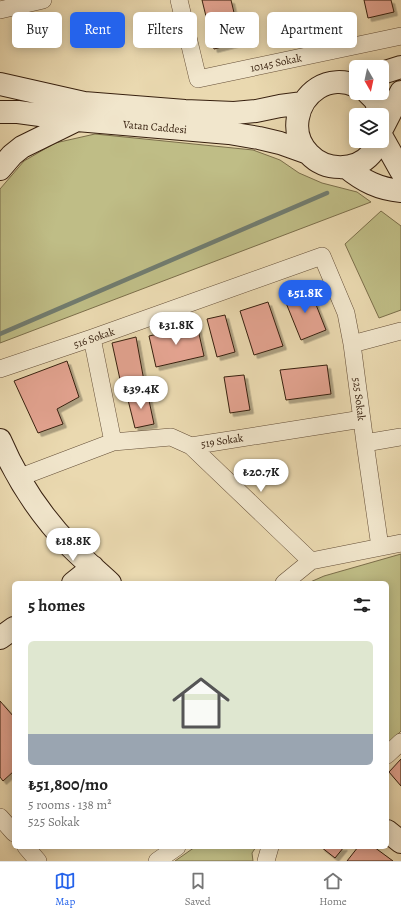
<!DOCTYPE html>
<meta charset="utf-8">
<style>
body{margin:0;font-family:Alegreya,serif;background:#f6f6f6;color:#222;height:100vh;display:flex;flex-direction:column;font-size:15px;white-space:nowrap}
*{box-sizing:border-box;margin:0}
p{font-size:13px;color:#767676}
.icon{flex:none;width:22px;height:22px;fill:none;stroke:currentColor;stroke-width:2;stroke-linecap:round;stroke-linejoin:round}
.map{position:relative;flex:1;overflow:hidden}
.details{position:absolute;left:12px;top:581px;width:377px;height:268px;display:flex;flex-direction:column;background:#fff;border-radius:6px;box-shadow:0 2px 10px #0003}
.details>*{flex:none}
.top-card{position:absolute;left:12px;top:12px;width:377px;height:36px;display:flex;gap:8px}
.needle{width:26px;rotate:171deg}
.buttons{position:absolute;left:349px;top:60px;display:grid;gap:8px}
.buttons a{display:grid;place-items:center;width:40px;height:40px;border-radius:6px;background:#fff;box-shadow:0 2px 10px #0003;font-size:20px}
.price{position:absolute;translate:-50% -34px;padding:0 9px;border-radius:14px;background:#fff;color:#222;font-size:13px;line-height:26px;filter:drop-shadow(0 1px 2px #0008)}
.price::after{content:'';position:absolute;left:50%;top:24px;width:12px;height:9px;margin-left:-6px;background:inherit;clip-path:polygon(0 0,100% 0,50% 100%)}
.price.active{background:#2563eb;color:#fff}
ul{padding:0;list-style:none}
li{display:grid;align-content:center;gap:8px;height:212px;padding:0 16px}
li span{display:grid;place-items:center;height:124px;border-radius:6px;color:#555}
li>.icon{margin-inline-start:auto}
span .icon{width:72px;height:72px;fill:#fffc;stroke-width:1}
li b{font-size:17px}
h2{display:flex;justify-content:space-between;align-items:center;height:48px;padding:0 16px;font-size:17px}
.chip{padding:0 14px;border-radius:6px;background:#fff;box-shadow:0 2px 10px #0003;font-size:14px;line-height:36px}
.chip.active{background:#2563eb;color:#fff}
.tabs{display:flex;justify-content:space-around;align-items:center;height:56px;border-top:1px solid #e0e0e0;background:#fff;font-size:11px;color:#767676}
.tabs a{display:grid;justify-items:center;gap:2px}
.tabs .active{color:#2563eb}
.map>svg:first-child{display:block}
.green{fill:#bfbd86;stroke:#7b6e4a}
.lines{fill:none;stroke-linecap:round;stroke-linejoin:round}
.stream{stroke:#717c6f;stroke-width:4.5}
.building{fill:#e3a390;stroke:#37200f;filter:url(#shadow)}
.street-casing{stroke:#644e37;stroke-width:18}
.secondary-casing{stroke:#37200f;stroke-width:24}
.street{stroke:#f1e6cc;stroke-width:17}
.secondary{stroke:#f1e6cc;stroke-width:22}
.labels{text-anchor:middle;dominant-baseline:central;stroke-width:3;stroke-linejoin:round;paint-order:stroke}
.street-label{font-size:11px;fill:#37200f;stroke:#f1e6cc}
</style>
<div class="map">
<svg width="401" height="861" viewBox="0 0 401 861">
<defs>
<filter id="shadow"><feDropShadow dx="3.5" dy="3.5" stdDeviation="0" flood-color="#0004"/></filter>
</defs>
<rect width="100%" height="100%" fill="#ead9b0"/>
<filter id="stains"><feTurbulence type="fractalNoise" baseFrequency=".005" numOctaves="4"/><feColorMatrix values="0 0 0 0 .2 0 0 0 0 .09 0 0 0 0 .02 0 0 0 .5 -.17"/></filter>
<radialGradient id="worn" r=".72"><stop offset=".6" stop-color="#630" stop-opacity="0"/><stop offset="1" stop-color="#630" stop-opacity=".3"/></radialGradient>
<!-- green -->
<path class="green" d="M95 134 253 150 280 160 299 173 322 183 357 192 371 202 0 343V189L24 161 55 143Z
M381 211 401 226V310L379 318 345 244Z
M401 554V731L387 745V583H308L324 576Z
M195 847H256L252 853 253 861H175Z"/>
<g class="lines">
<!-- stream -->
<path class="stream" d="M0 334 327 193"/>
</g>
<!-- building -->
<path class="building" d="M202 0H231L241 42 214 49Z
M364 0H391L394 12 368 18Z
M309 287 326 330 301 340 284 298Z
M268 302 283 346 254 355 240 311Z
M225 315 235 352 217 357 207 319Z
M197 325 204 356 156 367 149 336Z
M136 337 144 381 121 384 112 343Z
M67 361 79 397 57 409 63 424 38 433 14 381Z
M327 365 331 394 286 400 280 370Z
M244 375 250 410 230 413 224 377Z
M147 391 154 424 135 428 127 396Z
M0 701 14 717V771L3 781 0 777Z
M401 759V786L389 772Z
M321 847H344L335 858Z
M358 847H374L393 861H347Z"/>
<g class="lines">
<!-- street casing -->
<g class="street-casing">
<path id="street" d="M179 0 198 79 401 36
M0 10 43 0
M92 338 113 442
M352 344 401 331
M0 369 92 338 322 256 346 313 352 344 365 443 380 547
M365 443 401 437
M191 446 311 561
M18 478 113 442 171 437 191 446 362 419
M284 583 311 561 401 543
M387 755 401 742
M0 817 14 833
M26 847 38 861
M157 861 177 847
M266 861 270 847"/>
</g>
<!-- secondary casing -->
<g class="secondary-casing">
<path id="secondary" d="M382 73 401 67
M0 84 84 103 185 111 234 113 256 111 280 106 303 103
M356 86C344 80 329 81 318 88 296 102 289 134 309 154 325 171 355 172 371 154 375 150 377 145 380 141
M368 93 375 100 381 115
M0 112H18L77 120 229 133 259 138 280 143 308 153
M383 127 401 92
M382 137 401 171
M346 167C363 181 379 189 401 191
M0 169 12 155 22 147 77 120
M0 440C17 480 41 516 71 547 84 560 97 571 110 583
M73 583 93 567
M0 638 14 628
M387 831 401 842"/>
</g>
<!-- street -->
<use href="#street" class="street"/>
<!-- secondary -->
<use href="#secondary" class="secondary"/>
</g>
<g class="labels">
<!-- street labels -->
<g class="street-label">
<text transform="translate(276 63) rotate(-12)">10145 Sokak</text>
<text transform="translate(155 127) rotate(5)">Vatan Caddesi</text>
<text transform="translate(94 338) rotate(-19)">516 Sokak</text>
<text transform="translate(359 399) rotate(83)">525 Sokak</text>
<text transform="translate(222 441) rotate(-9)">519 Sokak</text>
</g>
</g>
<rect width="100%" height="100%" filter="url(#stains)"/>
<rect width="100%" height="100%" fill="url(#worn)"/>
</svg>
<div class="buttons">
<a><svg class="needle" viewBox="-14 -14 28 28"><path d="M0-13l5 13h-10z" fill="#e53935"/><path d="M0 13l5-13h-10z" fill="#767676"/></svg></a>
<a><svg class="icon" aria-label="layers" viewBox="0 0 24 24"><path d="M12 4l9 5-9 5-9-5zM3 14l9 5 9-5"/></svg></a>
</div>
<b class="price active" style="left:305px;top:314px">₺51.8K</b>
<b class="price" style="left:176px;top:346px">₺31.8K</b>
<b class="price" style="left:141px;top:410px">₺39.4K</b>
<b class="price" style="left:261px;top:493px">₺20.7K</b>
<b class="price" style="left:73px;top:562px">₺18.8K</b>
<div class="top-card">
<a class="chip">Buy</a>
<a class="chip active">Rent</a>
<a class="chip">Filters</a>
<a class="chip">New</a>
<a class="chip">Apartment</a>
</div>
<section class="details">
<h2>5 homes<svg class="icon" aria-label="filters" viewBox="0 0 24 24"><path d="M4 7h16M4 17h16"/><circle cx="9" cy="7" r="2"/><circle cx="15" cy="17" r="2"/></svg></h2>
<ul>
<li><span style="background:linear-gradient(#dfe7d0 75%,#9aa5b1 0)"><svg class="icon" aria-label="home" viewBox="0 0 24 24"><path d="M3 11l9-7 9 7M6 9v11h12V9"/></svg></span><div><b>₺51,800/mo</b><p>5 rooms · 138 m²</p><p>525 Sokak</p></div></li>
</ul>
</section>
</div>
<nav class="tabs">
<a class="active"><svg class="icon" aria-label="map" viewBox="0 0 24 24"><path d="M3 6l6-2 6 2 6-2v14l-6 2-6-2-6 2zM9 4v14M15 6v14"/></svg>Map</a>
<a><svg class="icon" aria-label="saved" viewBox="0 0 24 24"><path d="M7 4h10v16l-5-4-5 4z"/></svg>Saved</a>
<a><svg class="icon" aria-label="home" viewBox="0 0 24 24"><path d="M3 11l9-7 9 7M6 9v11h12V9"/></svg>Home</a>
</nav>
